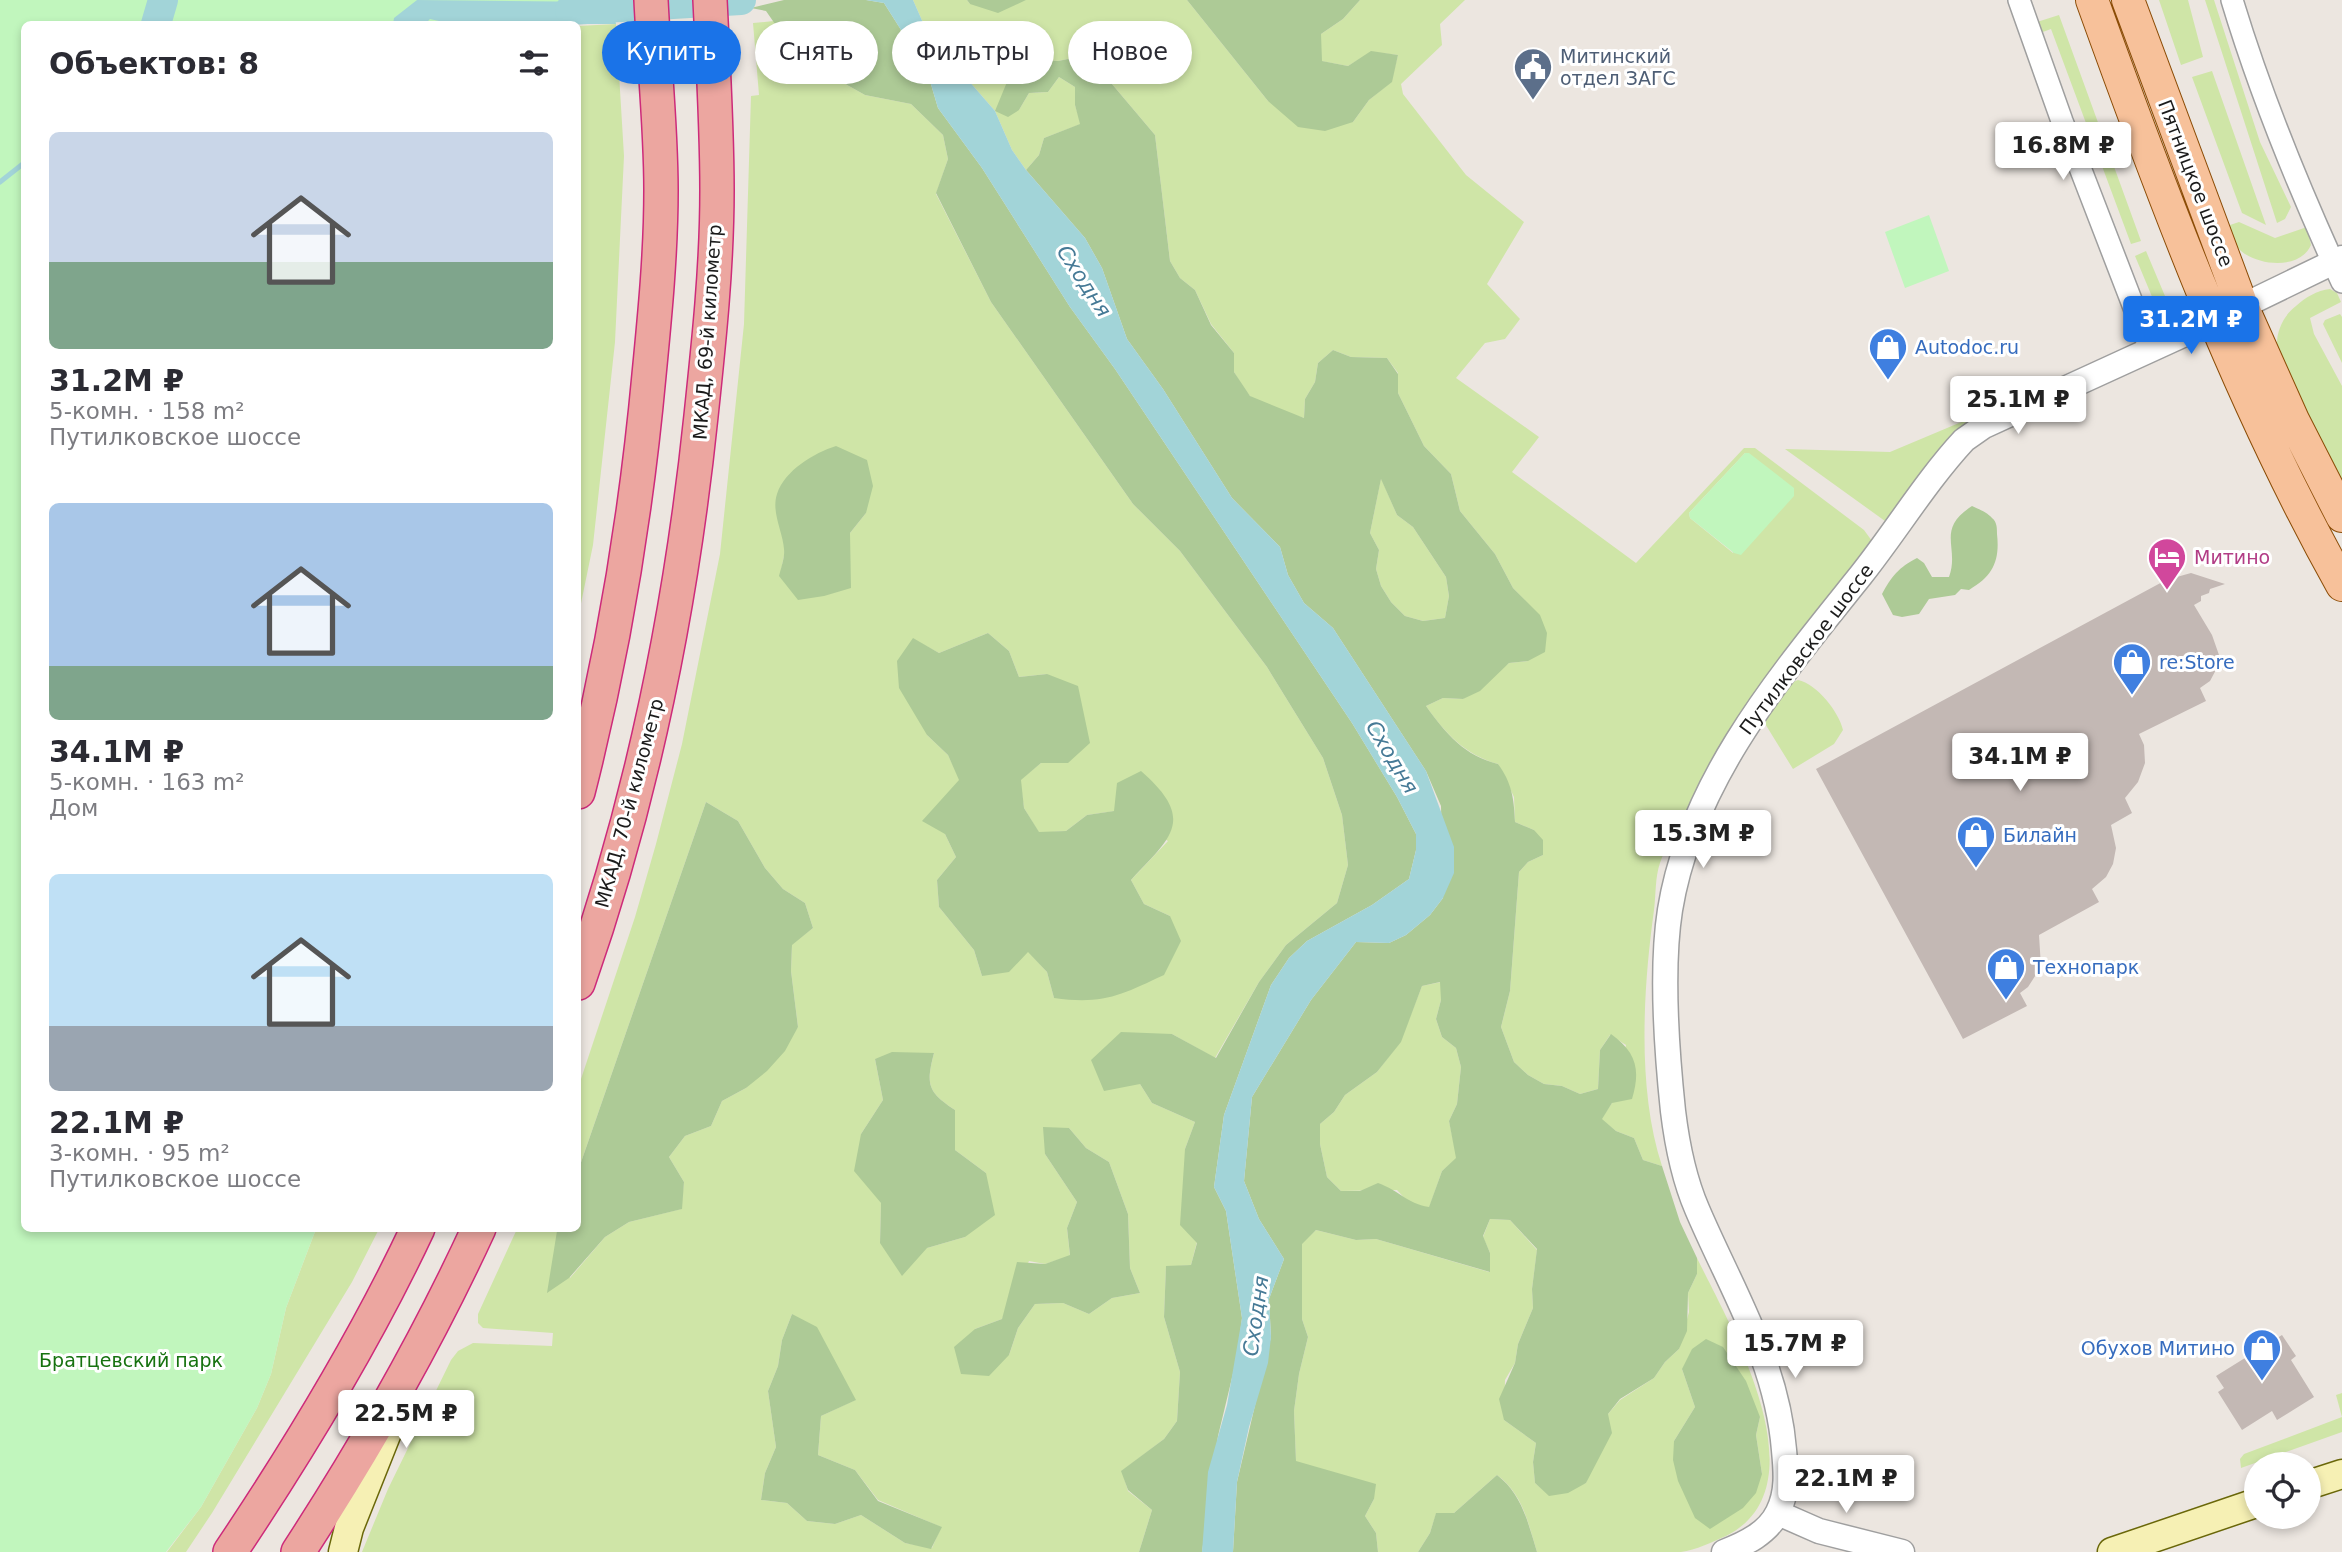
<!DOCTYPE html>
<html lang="ru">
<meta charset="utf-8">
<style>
body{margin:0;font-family:"DejaVu Sans",sans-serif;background:#f7f7f7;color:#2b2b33;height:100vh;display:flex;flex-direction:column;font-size:26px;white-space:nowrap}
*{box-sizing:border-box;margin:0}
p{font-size:23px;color:#7c7c81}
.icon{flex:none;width:38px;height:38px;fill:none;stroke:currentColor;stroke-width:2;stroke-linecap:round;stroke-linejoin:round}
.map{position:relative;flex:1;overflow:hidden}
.side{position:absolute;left:21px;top:21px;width:560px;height:1211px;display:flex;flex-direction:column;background:#fff;border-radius:10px;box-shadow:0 4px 10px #0003}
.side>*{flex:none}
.guide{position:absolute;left:602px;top:21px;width:665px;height:63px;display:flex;gap:14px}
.fabs{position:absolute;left:2244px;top:1452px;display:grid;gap:14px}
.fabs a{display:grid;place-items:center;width:77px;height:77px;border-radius:50%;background:#fff;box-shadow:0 4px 10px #0003;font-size:35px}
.price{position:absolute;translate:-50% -60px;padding:0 16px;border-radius:7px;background:#fff;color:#222;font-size:23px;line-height:46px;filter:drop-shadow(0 2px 4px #0008)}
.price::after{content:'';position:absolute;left:50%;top:42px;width:21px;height:16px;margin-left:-10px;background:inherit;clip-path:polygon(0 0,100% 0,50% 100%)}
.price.active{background:#1a73e8;color:#fff}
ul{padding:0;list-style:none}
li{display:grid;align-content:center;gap:14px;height:371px;padding:0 28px}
li span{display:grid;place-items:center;height:217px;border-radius:10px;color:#555}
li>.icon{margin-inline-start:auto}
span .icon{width:126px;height:126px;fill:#fffc;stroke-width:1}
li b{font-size:30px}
h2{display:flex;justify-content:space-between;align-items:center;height:84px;padding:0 28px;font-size:30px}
.pill{padding:0 24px;border-radius:32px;background:#fff;box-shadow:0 4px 10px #0003;font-size:24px;line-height:63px}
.pill.active{background:#1a73e8;color:#fff}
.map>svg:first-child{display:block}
.grass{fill:#cfe5a7;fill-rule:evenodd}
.forest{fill:#adca96;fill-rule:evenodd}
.park{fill:#c1f6bd}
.water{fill:#a2d4d8}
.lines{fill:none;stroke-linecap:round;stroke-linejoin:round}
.stream{stroke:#a2d4d8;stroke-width:5}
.river{stroke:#a2d4d8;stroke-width:30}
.building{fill:#c3b8b4}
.minor-casing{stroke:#9f9f9f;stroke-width:24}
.tertiary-casing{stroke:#9f9f9f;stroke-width:27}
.secondary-casing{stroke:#6a6709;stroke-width:31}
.primary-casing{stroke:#8b4c06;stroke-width:34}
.trunk-casing{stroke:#cd2b7a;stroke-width:36}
.minor{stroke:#fff;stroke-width:21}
.tertiary{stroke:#fff;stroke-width:24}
.secondary{stroke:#f6f0b4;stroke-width:28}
.primary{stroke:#f7c19a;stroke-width:32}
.trunk{stroke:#eca6a0;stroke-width:33}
.labels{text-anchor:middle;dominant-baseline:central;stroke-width:6;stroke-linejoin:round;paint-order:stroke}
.service-label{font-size:19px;fill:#4e5e75;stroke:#fff;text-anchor:start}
.street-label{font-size:19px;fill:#1b1b1b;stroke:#fff}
.shop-label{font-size:19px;fill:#366cbe;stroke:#fff;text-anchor:start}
.hotel-label{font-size:19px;fill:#b23c85;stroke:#fff;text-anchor:start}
.park-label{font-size:19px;fill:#16720f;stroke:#fff}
.water-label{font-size:21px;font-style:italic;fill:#467a96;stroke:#fff}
</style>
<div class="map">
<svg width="2342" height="1552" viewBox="0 0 2342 1552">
<rect width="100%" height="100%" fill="#ece6e0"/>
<!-- grass -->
<path class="grass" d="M913 0H967L970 4 1026 0H1187L1268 101 1353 122 1369 100 1391 82 1398 55 1371 52 1348 66 1321 61V34L1343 19 1360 0H1465L1440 24 1442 45 1401 84 1403 94 1466 175 1524 222 1487 284 1520 319 1505 339 1485 343 1456 378 1539 437 1512 472 1636 563 1744 448H1755L1864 530 1872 541 1687 816C1678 830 1665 847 1660 863 1655 877 1656 895 1654 910 1643 990 1637 1090 1662 1166L1643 1160 1634 1138 1616 1131 1601 1119 1612 1103 1626 1045 1610 1035 1600 1050 1598 1089 1580 1094 1562 1086 1544 1084 1528 1075 1514 1062 1501 1027 1510 991 1519 872 1528 862 1543 855 1534 830 1515 822 1514 797 1498 764C1465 755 1445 733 1426 706L1443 698 1463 699 1509 663 1528 661 1539 615 1513 588 1495 554 1460 511 1451 474 1424 446 1398 393V373L1387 358 1351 357 1333 350 1318 363 1315 382 1305 399 1304 418 1256 403 1244 389 1234 372V353L1211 324 1195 290 1180 278 1170 261 1155 135 1106 77 1088 70 1078 57 1058 61 1039 60 1007 82 1019 110 1029 93 1048 92 1059 77 1075 87V105L1081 124 1044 138 1039 155 1026 170 1012 150 995 111 928 34ZM1745 453H1749L1733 553 1690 518 1689 513Z
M2159 0H2188L2203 57 2181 65Z
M2205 0H2214L2260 142 2291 207 2285 219 2277 223Z
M2059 15 2141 241 2131 244 2051 29 2040 33 2037 22Z
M774 21 784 37 830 64 840 81 865 95 911 104 943 135 948 159 936 194 991 302 1133 504 1180 551 1267 667 1323 758 1342 815 1348 865 1337 903 1286 945 1259 982 1215 1058 1172 1034 1140 1084 1152 1103 1195 1122 1185 1149 1197 1242 1191 1265 1166 1267 1164 1317 1180 1372 1177 1421 1164 1439 1122 1471 1128 1491 1152 1510 1139 1552H362L388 1489 451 1360 458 1351 473 1343 552 1346 553 1333 483 1328 478 1323V1314L517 1229H558L570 1278 605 1237 629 1222 681 1209 684 1182 669 1157 685 1136 711 1126 722 1101 746 1088 798 1027 791 971 792 944 813 928 805 903 783 889 765 868 738 821 706 802 578 1171V1088L635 917 656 844 682 744 720 554 744 324 751 96 759 95 753 23ZM866 513 850 533V588L780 577 785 550ZM988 633 1009 651 1019 677 1047 674 1068 762 1041 763 1020 780 1024 808 1039 833 1066 831 1087 815 1115 811 1168 841 1131 880 1144 904 1170 916 1054 998 1047 972 1028 951 982 976 974 950 939 907 937 880 956 857 945 834 960 780 948 755 927 735 913 639 939 653ZM934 1053C926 1084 927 1092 955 1110V1150L986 1173 965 1237 927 1248 880 1243 881 1203 861 1134 883 1100 875 1059ZM1069 1128 1086 1148 1109 1162 1128 1214 1130 1268 1140 1293 1112 1298 1089 1314 1063 1303 1035 1304 1018 1328 1009 1355 975 1329 1002 1319 1029 1261 1045 1264 1070 1256 1067 1228 1077 1202 1045 1154ZM792 1314 855 1400 821 1416 818 1455 855 1470 878 1500 941 1527 932 1548 905 1543 861 1515 835 1524 807 1521 787 1503 761 1500 765 1473 776 1447 768 1391 778 1366 782 1340Z
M616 24 624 156 615 342 593 545 578 618V26Z
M2212 71 2266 225 2242 213 2192 77Z
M2239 222 2275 238 2307 227 2311 245C2300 270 2259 266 2241 251 2234 244 2230 236 2227 226Z
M2146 251 2173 315 2172 321C2162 325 2156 324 2147 316L2158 311 2135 256Z
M2330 289 2337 293 2341 302 2310 318 2314 334 2342 386V481C2329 456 2276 366 2277 343 2277 329 2285 314 2296 306 2305 298 2317 290 2330 289Z
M2340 314 2342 317V363L2323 324 2325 320Z
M1978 415 1946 442 1899 511 1885 521 1785 449 1890 452Z
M1381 478 1397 515 1413 527 1446 577 1449 596 1445 618 1423 621 1405 616 1391 602 1381 586 1376 569 1379 550 1370 533Z
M1798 680C1817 684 1839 712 1843 730L1834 744 1793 769 1764 722 1784 686Z
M1441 982V1000L1436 1019 1442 1037 1456 1048 1461 1067 1457 1104 1449 1121 1457 1158 1442 1171 1429 1208 1410 1204 1397 1190 1341 1191 1327 1177 1320 1144V1124L1334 1112 1345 1095 1377 1072 1400 1042 1422 986Z
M1490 1219 1510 1220 1537 1250 1532 1289 1533 1308 1518 1344 1515 1363 1505 1380 1504 1420 1536 1443 1533 1462 1535 1483 1549 1495 1586 1483 1608 1414 1620 1400 1654 1378 1665 1362 1679 1349 1689 1312 1688 1293 1697 1274V1258C1729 1324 1825 1486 1726 1536 1712 1542 1696 1550 1681 1552 1665 1552 1649 1552 1633 1552 1601 1552 1569 1552 1537 1552 1528 1523 1523 1494 1497 1475L1454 1513 1436 1514 1430 1533 1418 1552H1378L1376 1533 1365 1516 1374 1499 1296 1462 1294 1411 1299 1374 1308 1337 1302 1319V1243L1316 1230 1356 1240 1376 1239 1489 1272 1490 1253 1483 1237ZM1682 1369 1760 1417 1756 1435 1762 1474 1674 1441 1695 1407Z
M316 1229H379L352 1282 212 1513 186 1552H167L201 1507 257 1408 271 1374 286 1308Z
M2342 1393V1432L2241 1468 2240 1459 2244 1454 2342 1417 2336 1395Z"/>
<!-- forest -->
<path class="forest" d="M784 0H866L884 3 927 71 938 108 982 168 1070 307 1115 369 1352 723 1397 797 1416 834V850L1409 879 1372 905 1307 941 1289 958 1271 985 1224 1115 1214 1187 1226 1211 1242 1318 1237 1357 1218 1436 1202 1552H1139L1152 1510 1128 1490 1121 1471 1164 1439 1177 1421 1180 1372 1164 1317 1166 1266 1191 1265 1197 1243 1180 1225 1185 1149 1195 1122 1152 1103 1140 1084 1104 1091 1091 1060 1121 1032 1172 1034 1216 1058 1259 982 1286 945 1337 903 1348 865 1342 815 1323 758 1267 667 1180 551 1133 504 991 302 936 193 948 159 943 135 911 104 865 95 840 81 829 64 784 37 766 11 751 8Z
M967 0H1026L998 13 970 4Z
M1187 0H1360L1343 19 1321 34 1322 61 1348 66 1371 51 1398 55 1392 82 1369 100 1353 122 1325 131 1298 127 1268 101Z
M1078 57 1088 70 1106 77 1155 135 1170 261 1180 278 1195 290 1211 325 1234 353V372L1250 396 1304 418 1305 399 1315 382 1318 363 1333 350 1351 357 1387 358 1398 374V393L1424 446 1451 474 1460 511 1495 554 1513 588 1540 615 1547 633 1545 652 1528 661 1509 663 1480 691 1463 699 1443 698 1426 706C1446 734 1465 756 1498 764 1512 783 1514 799 1515 822L1534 830 1543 840V855L1528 862 1519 872 1510 991 1501 1027 1514 1062 1528 1075 1544 1084 1562 1086 1580 1094 1598 1089 1600 1050 1611 1034C1636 1052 1641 1069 1632 1099L1612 1103 1602 1119 1616 1131 1634 1138 1643 1160 1662 1166 1680 1222 1697 1258V1274L1688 1293 1687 1331 1679 1349 1665 1362 1654 1378 1620 1399 1608 1414 1612 1433 1586 1483 1568 1493 1549 1496 1535 1483 1533 1462 1536 1443 1504 1420 1499 1399 1515 1363 1518 1344 1533 1308 1532 1289 1537 1249 1510 1220 1490 1219 1483 1236 1490 1253V1272L1376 1239 1356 1240 1316 1230 1302 1244V1319L1308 1337 1299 1374 1294 1411 1296 1461 1376 1484 1374 1499 1365 1516 1376 1533 1378 1552H1233L1237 1482 1271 1337 1269 1299 1284 1259 1259 1219 1244 1181 1252 1097 1311 1000 1356 942 1389 943 1406 935 1430 915 1443 898 1441 806 1426 771 1333 628 1304 603 1288 575 1280 547 1232 498 1163 389 1127 339 1102 268 1085 238 1026 170 1039 155 1044 138 1080 124 1075 105V87L1059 77 1048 92 1029 93 1019 110 1008 117 995 111 1007 82 1039 60 1058 61ZM1381 479 1397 515 1413 527 1446 577 1449 596 1445 618 1423 621 1405 616 1391 602 1381 586 1376 569 1379 550 1370 533ZM1440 982 1441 1000 1436 1019 1442 1037 1456 1048 1461 1067 1457 1104 1449 1121 1456 1158 1442 1171 1429 1207C1406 1203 1400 1191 1378 1183L1360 1191H1341L1327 1177 1320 1144V1124L1334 1112 1345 1095 1377 1072 1401 1042 1422 986Z
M836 446 867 460 873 486 866 513 850 533 851 588 824 596 798 600 779 576C781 568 785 557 784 549 783 532 771 512 777 494 785 470 814 453 836 446Z
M1972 506C1979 509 1988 513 1992 518 1997 522 1997 528 1997 534 2000 561 1993 576 1969 590L1961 589 1955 595 1929 599 1919 614 1902 617 1893 615 1882 594C1891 577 1899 567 1917 558L1924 563 1932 577H1949C1960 547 1935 530 1972 506Z
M988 633 1009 651 1019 677 1047 674 1078 686 1090 743 1068 763H1041L1021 780 1024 808 1039 832 1066 831 1087 815 1114 811 1117 783 1141 771C1197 820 1171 837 1131 880L1144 904 1170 916 1181 941 1164 975C1121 995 1103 1005 1054 998L1047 972 1028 952 1009 972 982 976 974 950 939 907 937 880 956 857 945 834 922 821 959 780 948 755 927 735 899 688 897 661 913 638 939 653Z
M706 802 738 821 765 868 783 889 805 903 813 928 792 945 791 971 798 1027 785 1051 767 1071 746 1088 722 1101 711 1126 685 1136 669 1157 684 1182 682 1209 629 1222 605 1237 569 1278 547 1293 557 1231 558 1229 578 1228V1171Z
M892 1052 934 1053C926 1084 927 1092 955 1110V1150L986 1173 995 1215 965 1237 927 1248 902 1276 880 1243 881 1203 854 1171 861 1134 883 1100 875 1059Z
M1043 1127 1069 1128 1086 1148 1109 1162 1128 1214 1130 1268 1140 1293 1112 1298 1089 1314 1063 1303 1035 1304 1018 1328 1009 1355 989 1376 961 1374 954 1347 975 1329 1002 1319 1017 1262 1045 1264 1070 1255 1067 1228 1077 1202 1045 1154Z
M792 1314 817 1327 856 1400 821 1416 818 1455 855 1470 878 1501 942 1527 931 1549 905 1543 861 1515 835 1524 807 1521 787 1503 761 1500 765 1473 776 1447 768 1391 778 1366 782 1340Z
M1706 1339 1723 1347 1746 1381 1760 1417 1756 1435 1762 1474 1756 1493 1743 1508 1710 1529 1695 1518 1678 1481 1673 1460 1674 1441 1695 1407 1682 1369 1692 1349Z
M1497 1475C1522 1494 1528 1523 1537 1552H1418L1430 1533 1436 1513H1454Z"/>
<!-- park -->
<path class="park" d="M0 0H609L616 24H24V1228L316 1229 286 1308 271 1374 257 1408 201 1507 166 1552H0Z
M1929 215 1949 271 1905 288 1885 232Z
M1745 453H1749L1794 488V496L1741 555 1734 553 1690 518 1689 513Z"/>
<!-- water -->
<path class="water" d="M417 0 609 2 616 24H452L430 19 425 24H393L394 18Z
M866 0H913L928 34 995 111 1012 150 1026 170 1085 238 1102 268 1127 339 1163 389 1232 498 1280 547 1288 575 1304 603 1333 628 1426 771 1454 847V873L1443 898 1430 915 1406 935 1389 943 1356 942 1311 1000 1252 1097 1244 1181 1259 1219 1284 1259 1269 1299 1271 1337 1268 1363 1249 1427 1237 1482 1233 1552H1202L1208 1472 1227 1405 1242 1318 1226 1211 1214 1187 1224 1115 1271 985 1289 958 1307 941 1372 905 1409 879 1416 850V834L1397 797 1352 723 1115 369 1070 307 982 168 938 108 927 71 884 3Z"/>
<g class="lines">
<!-- stream -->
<path class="stream" d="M0 182 24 163"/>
<!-- river -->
<path class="river" d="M570 10 741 0
M156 24 163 0"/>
</g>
<!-- building -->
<path class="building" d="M2191 573 2225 584 2210 589 2209 593 2201 596V601L2194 605 2212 635 2219 655 2218 666 2210 681 2200 688 2206 701 2139 734 2144 745 2145 763 2138 782 2125 798 2132 813 2111 825 2116 848 2113 864 2106 877 2092 889 2099 902 2039 935 2041 967 2028 987 2020 993 2027 1006 1963 1039 1816 769 2166 580Z
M2282 1335 2296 1356 2291 1360 2314 1397 2277 1420 2272 1411 2242 1430 2218 1392 2224 1388 2216 1376Z"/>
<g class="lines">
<!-- minor casing -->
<g class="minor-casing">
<path id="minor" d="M2019 0 2062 121 2150 349
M2232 0C2261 96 2300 191 2342 282"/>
</g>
<!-- tertiary casing -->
<g class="tertiary-casing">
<path id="tertiary" d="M1778 1513 1819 1531 1902 1552
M1724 1552C1745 1544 1768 1533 1778 1512 1788 1492 1786 1471 1784 1450 1777 1361 1731 1289 1697 1209 1684 1179 1677 1144 1673 1111 1667 1054 1661 967 1670 910 1691 780 1781 675 1861 575 1896 531 1926 481 1964 440L1984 426 2187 333 2342 258"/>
</g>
<!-- secondary casing -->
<g class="secondary-casing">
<path id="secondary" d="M2308 1485 2342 1474
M343 1552 349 1528 392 1420
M2112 1552 2256 1503"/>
</g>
<!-- primary casing -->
<g class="primary-casing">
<path id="primary" d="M2092 0C2164 200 2238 399 2342 585
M2128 0 2242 306 2293 420 2342 516"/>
</g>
<!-- trunk casing -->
<g class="trunk-casing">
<path id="trunk" d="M578 792C613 655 636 516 649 375 655 314 661 252 661 190 661 127 654 63 651 0
M578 983C642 801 681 609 701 416 709 341 717 266 717 190 717 127 713 63 710 0
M230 1552C299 1449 365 1341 418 1228
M298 1552C365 1449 427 1341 479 1228"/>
</g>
<!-- minor -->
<use href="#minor" class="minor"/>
<!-- tertiary -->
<use href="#tertiary" class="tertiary"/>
<!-- secondary -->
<use href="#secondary" class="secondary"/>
<!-- primary -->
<use href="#primary" class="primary"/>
<!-- trunk -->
<use href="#trunk" class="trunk"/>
</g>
<!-- icons -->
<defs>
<g id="civic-pin" transform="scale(2.0125)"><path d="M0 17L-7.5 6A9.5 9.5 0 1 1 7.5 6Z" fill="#5c6f8a" stroke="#fff"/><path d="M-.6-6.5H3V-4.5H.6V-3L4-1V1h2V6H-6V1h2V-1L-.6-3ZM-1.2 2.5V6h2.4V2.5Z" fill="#fff"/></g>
<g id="shop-pin" transform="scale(2.0125)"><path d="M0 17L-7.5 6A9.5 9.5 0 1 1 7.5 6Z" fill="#3f7fe0" stroke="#fff"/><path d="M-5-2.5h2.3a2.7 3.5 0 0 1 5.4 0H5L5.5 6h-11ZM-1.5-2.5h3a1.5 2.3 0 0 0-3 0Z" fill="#fff"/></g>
<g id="hotel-pin" transform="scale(2.0125)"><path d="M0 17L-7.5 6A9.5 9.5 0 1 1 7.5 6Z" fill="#d1479c" stroke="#fff"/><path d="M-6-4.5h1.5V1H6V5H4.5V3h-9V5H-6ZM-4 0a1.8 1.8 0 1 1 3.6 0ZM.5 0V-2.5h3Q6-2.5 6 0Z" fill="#fff"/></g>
</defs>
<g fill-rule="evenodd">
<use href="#civic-pin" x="1533" y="67"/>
<use href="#shop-pin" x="1888" y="347"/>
<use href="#hotel-pin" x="2167" y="557"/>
<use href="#shop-pin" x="2132" y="662"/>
<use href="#shop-pin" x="1976" y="835"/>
<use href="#shop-pin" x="2006" y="967"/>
<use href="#shop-pin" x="2262" y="1348"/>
</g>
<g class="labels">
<!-- service labels -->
<g class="service-label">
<text x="1560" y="56">Митинский<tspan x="1560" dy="22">отдел ЗАГС</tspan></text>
</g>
<!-- street labels -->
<g class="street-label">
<text transform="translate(2196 183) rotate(69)">Пятницкое шоссе</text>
<text transform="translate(707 332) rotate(-86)">МКАД, 69-й километр</text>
<text transform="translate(1806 649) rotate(-53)">Путилковское шоссе</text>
<text transform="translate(629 803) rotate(-75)">МКАД, 70-й километр</text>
</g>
<!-- shop labels -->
<g class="shop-label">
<text x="1915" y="347">Autodoc.ru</text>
<text x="2159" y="662">re:Store</text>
<text x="2003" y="835">Билайн</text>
<text x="2033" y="967">Технопарк</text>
<text x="2235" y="1348" text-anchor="end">Обухов Митино</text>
</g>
<!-- hotel labels -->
<g class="hotel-label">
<text x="2194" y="557">Митино</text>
</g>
<!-- park labels -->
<g class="park-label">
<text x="131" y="1360">Братцевский парк</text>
</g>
<!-- water labels -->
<g class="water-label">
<text transform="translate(1084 281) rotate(57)">Сходня</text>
<text transform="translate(1392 757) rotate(59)">Сходня</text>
<text transform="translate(1256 1316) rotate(-82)">Сходня</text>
</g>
</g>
</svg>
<div class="fabs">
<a><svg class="icon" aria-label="locate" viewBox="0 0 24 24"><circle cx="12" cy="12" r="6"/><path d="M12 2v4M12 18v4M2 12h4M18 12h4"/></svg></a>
</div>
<b class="price" style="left:2063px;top:182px">16.8M ₽</b>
<b class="price active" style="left:2191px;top:356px">31.2M ₽</b>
<b class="price" style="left:2018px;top:436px">25.1M ₽</b>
<b class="price" style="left:2020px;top:793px">34.1M ₽</b>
<b class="price" style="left:1703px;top:870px">15.3M ₽</b>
<b class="price" style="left:1795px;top:1380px">15.7M ₽</b>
<b class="price" style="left:406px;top:1450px">22.5M ₽</b>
<b class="price" style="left:1846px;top:1515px">22.1M ₽</b>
<div class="guide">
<a class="pill active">Купить</a>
<a class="pill">Снять</a>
<a class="pill">Фильтры</a>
<a class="pill">Новое</a>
</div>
<section class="side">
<h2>Объектов: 8<svg class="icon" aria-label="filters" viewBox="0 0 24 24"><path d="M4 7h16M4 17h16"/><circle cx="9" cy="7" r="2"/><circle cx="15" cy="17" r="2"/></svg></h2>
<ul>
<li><span style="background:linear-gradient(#c9d6e8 60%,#7fa58c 0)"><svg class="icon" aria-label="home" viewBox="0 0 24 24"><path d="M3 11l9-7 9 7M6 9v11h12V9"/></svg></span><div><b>31.2M ₽</b><p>5-комн. · 158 m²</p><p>Путилковское шоссе</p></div></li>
<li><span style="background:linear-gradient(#a9c7e8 75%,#7fa58c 0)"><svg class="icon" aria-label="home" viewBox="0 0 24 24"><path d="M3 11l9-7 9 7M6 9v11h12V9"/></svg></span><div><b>34.1M ₽</b><p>5-комн. · 163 m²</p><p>Дом</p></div></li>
<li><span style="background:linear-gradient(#bfe0f5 70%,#9aa5b1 0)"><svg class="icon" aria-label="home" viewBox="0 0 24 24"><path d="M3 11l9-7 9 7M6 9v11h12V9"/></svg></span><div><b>22.1M ₽</b><p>3-комн. · 95 m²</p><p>Путилковское шоссе</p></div></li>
</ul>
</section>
</div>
